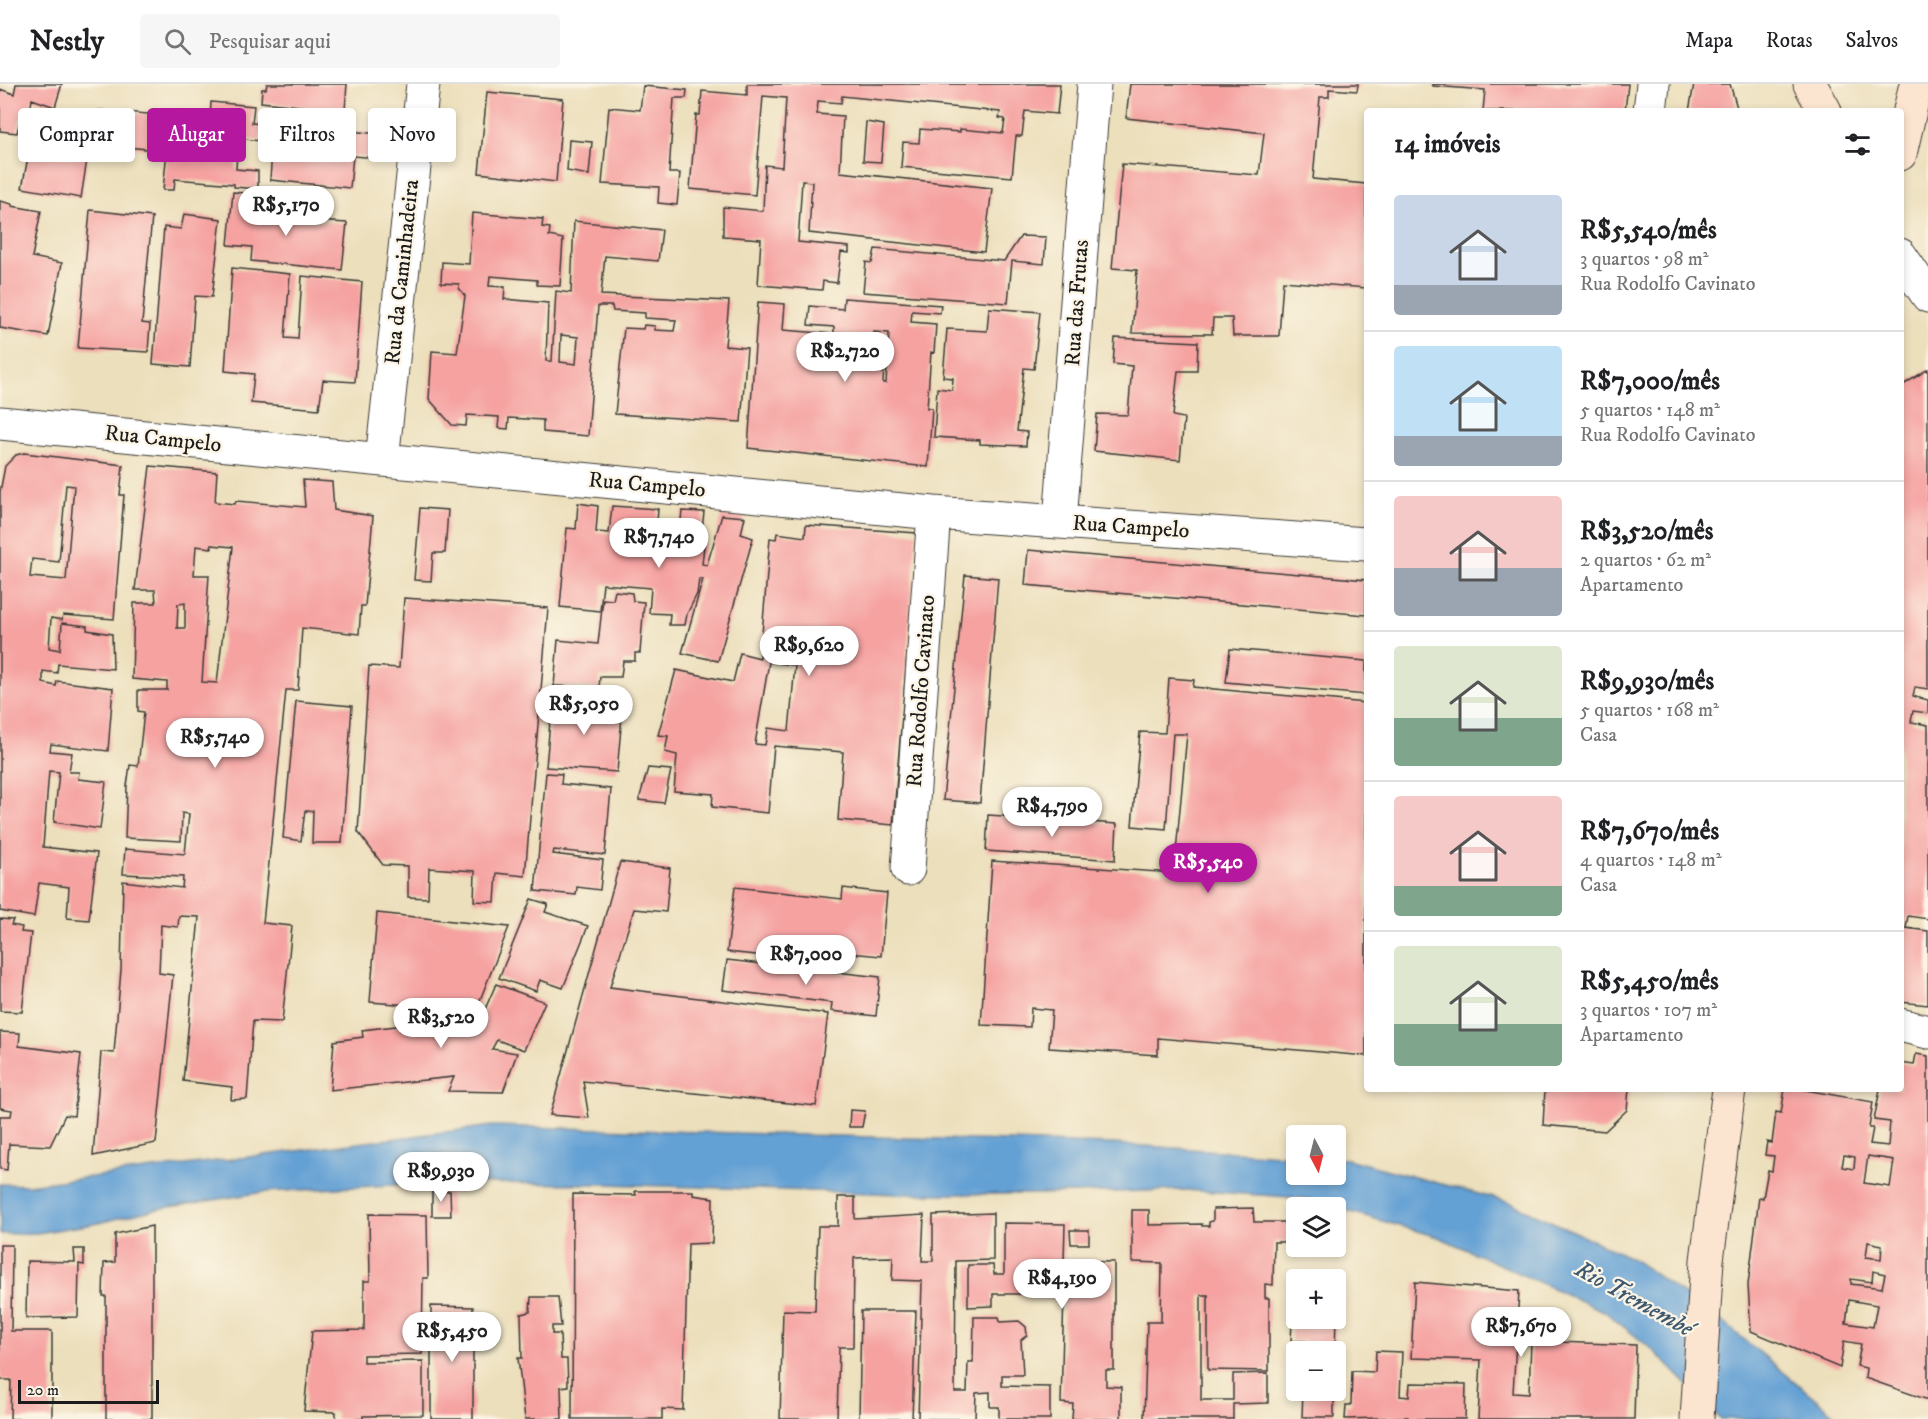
<!DOCTYPE html>
<html lang="pt">
<meta charset="utf-8">
<style>
body{margin:0;font-family:"IM FELL DW Pica",serif;background:#f6f6f6;color:#202124;height:100vh;display:flex;flex-direction:column;font-size:22px;white-space:nowrap}
*{box-sizing:border-box;margin:0}
p{font-size:20px;color:#757577}
.icon{flex:none;width:33px;height:33px;fill:none;stroke:currentColor;stroke-width:2;stroke-linecap:round;stroke-linejoin:round}
.map{position:relative;flex:1;overflow:hidden}
.panel{position:absolute;left:1364px;top:24px;width:540px;height:984px;display:flex;flex-direction:column;background:#fff;border-radius:6px;box-shadow:0 3px 9px #0003}
.panel>*{flex:none}
.banner{position:absolute;left:18px;top:24px;width:570px;height:54px;display:flex;gap:12px}
.needle{width:39px;rotate:173deg}
.tools{position:absolute;left:1286px;top:1041px;display:grid;gap:12px}
.tools a{display:grid;place-items:center;width:60px;height:60px;border-radius:6px;background:#fff;box-shadow:0 3px 9px #0003;font-size:30px}
.scale{position:absolute;left:18px;bottom:15px;width:141px;box-sizing:border-box;padding-left:6px;border:3px solid #1c1c1c;border-top:0;font-size:16px;line-height:21px;white-space:nowrap;color:#1c1c1c;-webkit-text-stroke:4px #fcf5e5;paint-order:stroke}
.price{position:absolute;translate:-50% -51px;padding:0 14px;border-radius:21px;background:#fff;color:#222;font-size:20px;line-height:39px;filter:drop-shadow(0 2px 3px #0008)}
.price::after{content:'';position:absolute;left:50%;top:36px;width:18px;height:14px;margin-left:-9px;background:inherit;clip-path:polygon(0 0,100% 0,50% 100%)}
.price.active{background:#b5179e;color:#fff}
ul{padding:0;list-style:none}
li{display:flex;align-items:center;gap:18px;height:150px;padding:0 30px}
li+li{border-top:2px solid #e0e0e0}
li span{display:grid;place-items:center;flex:none;width:168px;height:120px;border-radius:6px;color:#555}
li>.icon{margin-inline-start:auto}
span .icon{width:72px;height:72px;fill:#fffc;stroke-width:1}
li b{font-size:26px}
h2{display:flex;justify-content:space-between;align-items:center;height:72px;padding:0 30px;font-size:26px}
.tag{padding:0 21px;border-radius:6px;background:#fff;box-shadow:0 3px 9px #0003;font-size:21px;line-height:54px}
.tag.active{background:#b5179e;color:#fff}
header{display:flex;align-items:center;gap:36px;box-sizing:border-box;height:84px;padding:0 30px;background:#fff;border-bottom:2px solid #e0e0e0}
header strong{font-size:28px}
nav{display:flex;gap:33px;margin-inline-start:auto;font-size:21px}
.search{width:420px;height:54px;background:#f6f6f6;display:flex;align-items:center;gap:15px;box-sizing:border-box;padding:0 21px;border-radius:6px;color:#757577;font-size:22px}
.map>svg:first-child{display:block}
.water{fill:#63a0d4;stroke:#405e78;stroke-width:1.5}
.building{fill:#f5a2a1;fill-rule:evenodd}
.lines{fill:none;stroke-linecap:round;stroke-linejoin:round}
.minor-casing{stroke:#3b3934;stroke-width:35}
.tertiary-casing{stroke:#3b3934;stroke-width:35}
.secondary-casing{stroke:#3b3934;stroke-width:35}
.minor{stroke:#fff;stroke-width:33}
.tertiary{stroke:#fff;stroke-width:33}
.secondary{stroke:#fce5d0;stroke-width:33}
.labels{text-anchor:middle;dominant-baseline:central;stroke-width:4.5;stroke-linejoin:round;paint-order:stroke}
.street-label{font-size:22px;fill:#1c1c1c;stroke:#fcf5e5}
.water-label{font-size:24px;font-style:italic;fill:#3c576f;stroke:#fcf5e5}
</style>
<header>
<strong>Nestly</strong>
<div class="search"><svg class="icon" aria-label="search" viewBox="0 0 24 24"><circle cx="10" cy="10" r="6"/><path d="M15 15l6 6"/></svg>Pesquisar aqui</div>
<nav><a>Mapa</a><a>Rotas</a><a>Salvos</a></nav>
</header>
<div class="map">
<svg width="1928" height="1335" viewBox="0 0 1928 1335">
<rect width="100%" height="100%" fill="#fcf5e5"/>
<filter id="ink" filterUnits="userSpaceOnUse"><feTurbulence type="fractalNoise" baseFrequency=".0167" numOctaves="2"/><feDisplacementMap in="SourceGraphic" scale="12" xChannelSelector="R" yChannelSelector="G"/><feConvolveMatrix kernelMatrix="1 2 1 2 8 2 1 2 1" color-interpolation-filters="sRGB"/></filter>
<filter id="wash" filterUnits="userSpaceOnUse"><feTurbulence type="fractalNoise" baseFrequency=".008" numOctaves="4" result="noise"/><feDisplacementMap in="SourceGraphic" scale="24" xChannelSelector="R" yChannelSelector="G"/><feGaussianBlur stdDeviation="1.35" result="paint"/><feColorMatrix in="noise" values="0 0 0 0 0 0 0 0 0 0 0 0 0 0 0 0 0 1.4 0 .05"/><feComposite in="paint" operator="in"/></filter>
<g filter="url(#wash)">
<rect width="100%" height="100%" fill="#ecdfbc"/>
<!-- water -->
<path class="water" d="M492 1042 1114 1060 1296 1072V1090H1335V1074L1347 1075 1509 1118 1631 1174 1717 1233 1840 1335H1721L1653 1266 1605 1228 1441 1154 1303 1114 1185 1106 1041 1110H898L605 1100 430 1099 264 1108 157 1125 94 1140 37 1149 0 1150V1100L28 1101Z"/>
<g id="blocks">
<!-- building -->
<path class="building" d="M16 0H62L55 23 32 15 29 35 21 33 17 49 0 47V5L14 10Z
M267 0H347L345 26H333L332 34 308 32 309 23 261 18 262 5H266Z
M747 0H1060L1057 30 1025 27 1022 52H1016L1012 93 901 83 903 58 919 59 920 45 960 48V45L1003 49 1005 35 999 34 1000 28 842 12 841 19 818 17 817 30 843 32 840 88 992 104 984 168 809 149 812 98 802 97 798 158 849 163V169L841 168 837 199 823 197 822 206 758 201 761 155 723 152V123L763 127 765 81 782 83 786 14 763 12 755 111 690 105 696 31H700L702 7 747 11Z
M1130 0H1358L1357 7 1329 5V13H1320L1313 95 1366 100V204L1283 197 1279 252H1233L1232 234H1213L1212 250 1132 249 1137 186 1112 184 1122 80 1259 91 1264 49 1126 34Z
M1433 0H1628L1625 27H1483L1485 6 1433 2Z
M1694 0H1730L1738 27H1689Z
M643 2 687 6 686 14H674L669 89H680L677 121 658 119 659 103 602 100 609 23 640 26Z
M487 8 563 15 556 98 479 89Z
M211 18 254 22 252 39 263 40 260 57 238 54 236 85 258 87V105L234 103V100L175 95 174 106H163L167 67 96 60 99 26 210 35Z
M37 27 93 37 81 114 22 104Z
M866 38 884 41 881 78 863 77Z
M349 47 380 50 378 74 353 72 350 104 270 96 273 51 348 57Z
M569 56 592 58 589 91 567 87Z
M233 108 257 110 255 133 347 139 342 186 251 177 252 163 228 161Z
M0 117 12 120V122L41 127 32 173 62 179 48 252 0 244Z
M90 126 152 133 142 239 150 240 148 268 78 264Z
M472 129 543 135 542 143 550 144 549 152 563 155 560 202 537 201V196L490 192 489 202 505 203 504 215 548 219 546 277H552L556 207 571 209 574 137 662 146 658 177 605 172 601 211 729 217 725 262 747 264 741 338 615 330 624 244 643 245 644 241 655 242V246L674 247 676 236 645 234V229L613 227 612 222H598L588 352 543 348V336L509 334 508 345 498 344 499 333 467 331 466 342 452 341 429 315 432 267 457 269 465 212 459 204V200L441 199 442 178 469 180ZM561 251 578 253 576 280 560 278Z
M184 130 221 135 212 213 195 212 190 283 153 280 164 143 181 145Z
M1021 152 1046 153 1044 180 1012 177 1008 219 863 208 866 178 872 179 875 165 1004 177Z
M232 184 290 190 285 254 298 255 302 192 362 198 355 298 323 296 319 325 251 319 254 290 225 287Z
M844 214 941 221 940 229 912 227 911 238 936 240 934 269 931 268 927 324H932L928 383 748 364 758 218 785 220 783 246 834 250V243L808 241 810 222 843 225ZM874 248 889 249 886 299H883L884 283H872Z
M989 224 1040 228 1034 285 1024 284 1017 347 1027 348 1026 362 980 360V356L934 353 937 304 952 306 953 294 943 293 947 245 987 247Z
M1115 254 1198 258 1197 287H1178L1173 332 1184 334 1180 376 1094 367 1097 330 1128 331 1132 282 1113 280Z
M1928 285V605L1915 603 1913 612 1928 616V629L1913 627 1911 638 1928 641V835L1908 832 1906 844 1928 847V921L1900 918V874L1904 849H1900V317L1903 301Z
M24 369 123 381 120 411H124L114 535 63 531 62 536 51 534 49 564 60 566 62 539 87 542V546L112 550 113 585 58 580 57 589 43 587V599L56 602 57 597 113 604 108 667 51 660 50 667 72 669 69 688H79L78 695 106 698 100 745 54 738 59 688 49 687 43 763 97 769 89 836 67 834 69 803 39 799 34 833 0 827V408L5 382 16 371ZM66 401 74 402 66 496 30 493 32 475 59 478Z
M150 382 217 388 215 418 235 420 236 417 305 423 303 396 332 398 334 426 373 432 365 522H361L359 550 302 544 298 606H286L263 839 292 842 282 938 253 937 247 1015 231 1016 232 1003 183 997 199 833 179 832 178 843 161 841 159 889 173 891 156 1059 93 1072 101 968 114 969 121 886 123 797 182 804 183 793 123 790 125 765 185 770 189 730 182 729 181 757 125 754 127 702 130 681 138 682 144 628 138 627V606H167V598L132 595 134 519H156L155 506H135ZM211 461 233 463 217 599 202 598 209 491H194L196 462 212 464ZM185 519V544H177L178 520Z
M578 419 598 422 596 448 609 449 612 422 658 425 656 451 665 453H679L682 427 704 428 701 455 705 454 702 480 707 481 722 431 745 433 741 450 753 454 718 577 682 569 703 495H699L697 510 687 530 685 541H669L670 530 649 529 651 504 603 500 600 527 560 523 567 444 576 445Z
M420 424 448 426 445 469H433L431 497 414 496Z
M806 441 917 449 893 741 838 736 843 668 774 662 768 729 749 727 712 723 713 710 674 707 677 671 665 668 668 652 658 651 676 586 733 598 740 569 760 574 770 454 776 455 777 449 805 453ZM769 578 795 581 789 647 768 644 765 661 755 660Z
M1028 466 1366 496V531L1025 501Z
M965 491 998 494 980 719 943 716Z
M615 507 632 509 633 517 644 518 640 569H635V577H623L621 593H600L599 604 554 602 558 556 598 560 603 515 613 516Z
M404 514 548 524 525 792 497 789 495 818 474 817 475 787 429 784 428 814 408 813V782L383 781 358 748 369 582 399 584Z
M1230 565 1366 577V611L1226 598Z
M1169 594 1194 596 1193 603 1366 619V972L1158 954V971L1049 964 1052 926 1031 924 1030 943 981 941 992 777 1174 789 1187 650H1173L1166 745 1132 742 1140 648 1165 649Z
M552 615 623 621 617 688 546 683Z
M296 617 352 622 342 759H312L313 727H305L301 757 283 754Z
M648 684 671 686 664 719 639 716Z
M546 689 562 690 561 700 611 705 605 771 554 766 553 770 603 776 600 806 577 803 576 811 535 807Z
M988 731 1117 740 1115 776 986 767Z
M620 778 670 784 666 828 634 825 610 903 828 930 816 1022 583 997 589 1034 550 1031Z
M735 803 842 815 843 804 887 809 881 872 839 868 837 879 727 868Z
M531 815 548 820 545 828 588 842 563 904 540 896 536 907 499 894Z
M377 829 509 843 476 926 370 918Z
M0 835 13 836 11 841 22 843 21 848 31 849 22 928 0 927Z
M727 876 880 893 876 932 831 927 832 919 723 906Z
M496 900 545 918 524 966 497 956 492 965 517 969 503 1008 448 1007 454 993 330 1006 334 957 363 953 362 946 482 932Z
M0 948 20 949 19 962 81 970 74 1032 65 1031 50 1062 9 1060 7 1086 0 1085V1032H11L12 1026 0 1024Z
M1916 970 1928 972V1316L1865 1294 1866 1284 1857 1282 1861 1260 1844 1257 1840 1284 1751 1247 1748 1201 1759 1113 1763 1114 1768 1086 1772 1087 1774 1072 1765 1071 1767 1058 1772 1059 1776 1028 1781 1029 1785 1005H1800L1873 1018 1869 1044H1873L1870 1060 1888 1062 1890 1038 1874 1036 1880 1005H1900V979L1914 981ZM1844 1071 1855 1073 1854 1085 1842 1083ZM1868 1072 1894 1076 1890 1103 1864 1099ZM1868 1158 1882 1161 1881 1175 1866 1173ZM1873 1187 1885 1190 1882 1204 1851 1200V1195L1872 1198ZM1849 1216 1877 1221 1873 1243 1846 1239Z
M1545 1005H1629L1627 1026 1605 1047 1543 1041Z
M850 1026 865 1027 862 1043H849Z
M432 1106 450 1107 451 1132H432Z
M635 1107H693V1111L713 1114 712 1159 688 1160 683 1326 662 1325V1335H572L573 1110 636 1111Z
M838 1113H855V1135L924 1131 922 1177H933V1131L993 1129V1176L956 1177 955 1308H967L968 1278H973L974 1233H999L1000 1238 1019 1237 1026 1243 1027 1251 1021 1256 1023 1291H1002V1302L1050 1303V1335H999V1323H990V1308L976 1309 975 1335H918L922 1197 892 1196 893 1173 854 1174 853 1263H839L837 1335H780L783 1226 815 1227 818 1142H838Z
M1253 1124 1254 1138H1296V1158H1274L1273 1201 1265 1200V1214H1269V1287L1208 1286V1211H1201V1316H1233V1290L1268 1289V1319L1233 1320V1335H1144L1147 1238H1161L1162 1179 1132 1178V1126H1149V1141L1202 1140V1142H1209V1138L1213 1137V1125Z
M369 1130 427 1131 428 1194H423L422 1270 363 1271V1278L423 1277V1331L363 1332V1335H336V1328L304 1327 312 1247 364 1246V1197H370Z
M1004 1139 1065 1140 1064 1177 1114 1178V1286H1106V1302L1121 1303V1335H1072L1073 1320 1061 1319 1064 1210H993V1222L968 1223V1181H993L994 1190H1004Z
M152 1142V1335H106V1212H103L104 1179 115 1178V1150Z
M1070 1146H1089V1160H1071Z
M0 1161H12L11 1247H52V1335H10L11 1296H0Z
M74 1165H84V1181L79 1180 78 1233 26 1234 27 1177 75 1178Z
M1415 1198 1519 1207 1513 1309 1529 1310 1531 1257 1636 1261 1634 1335H1478L1481 1276 1411 1274Z
M531 1213H558L561 1242H552V1250H560L561 1275H567L568 1302 561 1303 562 1335H525L518 1274H522L521 1230 530 1228Z
M1293 1220H1296V1234H1336L1335 1268H1305L1306 1257H1291Z
M431 1222 473 1223V1335H431Z
M861 1227H916L912 1335H859Z
M1376 1267 1402 1268 1400 1312 1409 1313 1410 1299 1466 1300 1465 1335H1408V1333L1345 1335 1346 1321H1351L1352 1287 1375 1288Z
M1303 1306H1334V1333H1302Z"/>
</g>
</g>
<g filter="url(#ink)">
<use href="#blocks" fill-opacity="0" stroke="#3b3934" stroke-width="1.5"/>
<g class="lines">
<!-- minor casing -->
<g class="minor-casing">
<path id="minor" d="M1650 27 1653 0
M0 339 934 429 1366 460
M382 376 423 0
M1060 437 1094 0
M908 785 934 429
M1900 941 1928 948"/>
</g>
<!-- tertiary casing -->
<g class="tertiary-casing">
<path id="tertiary" d="M1900 171 1928 212"/>
</g>
<!-- secondary casing -->
<g class="secondary-casing">
<path id="secondary" d="M1810 0 1825 27
M1900 70 1916 0
M1697 1335 1707 1176 1729 1005"/>
</g>
<!-- minor -->
<use href="#minor" class="minor"/>
<!-- tertiary -->
<use href="#tertiary" class="tertiary"/>
<!-- secondary -->
<use href="#secondary" class="secondary"/>
</g>
</g>
<g class="labels">
<!-- street labels -->
<g class="street-label">
<text transform="translate(402 188) rotate(-84)">Rua da Caminhadeira</text>
<text transform="translate(1077 219) rotate(-86)">Rua das Frutas</text>
<text transform="translate(163 355) rotate(6)">Rua Campelo</text>
<text transform="translate(647 401) rotate(5)">Rua Campelo</text>
<text transform="translate(1131 443) rotate(4)">Rua Campelo</text>
<text transform="translate(921 607) rotate(-86)">Rua Rodolfo Cavinato</text>
</g>
<!-- water labels -->
<g class="water-label">
<text transform="translate(1634 1215) rotate(29)">Rio Tremembé</text>
</g>
</g>
</svg>
<div class="tools">
<a><svg class="needle" viewBox="-14 -14 28 28"><path d="M0-13l5 13h-10z" fill="#e53935"/><path d="M0 13l5-13h-10z" fill="#757577"/></svg></a>
<a><svg class="icon" aria-label="layers" viewBox="0 0 24 24"><path d="M12 4l9 5-9 5-9-5zM3 14l9 5 9-5"/></svg></a>
<a>+</a>
<a>−</a>
</div>
<div class="scale">20 m</div>
<b class="price" style="left:286px;top:153px">R$5,170</b>
<b class="price" style="left:845px;top:299px">R$2,720</b>
<b class="price" style="left:659px;top:485px">R$7,740</b>
<b class="price" style="left:809px;top:593px">R$9,620</b>
<b class="price" style="left:584px;top:652px">R$5,050</b>
<b class="price" style="left:215px;top:685px">R$5,740</b>
<b class="price" style="left:1052px;top:754px">R$4,790</b>
<b class="price active" style="left:1208px;top:810px">R$5,540</b>
<b class="price" style="left:806px;top:902px">R$7,000</b>
<b class="price" style="left:441px;top:965px">R$3,520</b>
<b class="price" style="left:441px;top:1119px">R$9,930</b>
<b class="price" style="left:1062px;top:1226px">R$4,190</b>
<b class="price" style="left:1521px;top:1274px">R$7,670</b>
<b class="price" style="left:452px;top:1279px">R$5,450</b>
<div class="banner">
<a class="tag">Comprar</a>
<a class="tag active">Alugar</a>
<a class="tag">Filtros</a>
<a class="tag">Novo</a>
</div>
<section class="panel">
<h2>14 imóveis<svg class="icon" aria-label="filters" viewBox="0 0 24 24"><path d="M4 7h16M4 17h16"/><circle cx="9" cy="7" r="2"/><circle cx="15" cy="17" r="2"/></svg></h2>
<ul>
<li><span style="background:linear-gradient(#c9d6e8 75%,#9aa5b1 0)"><svg class="icon" aria-label="home" viewBox="0 0 24 24"><path d="M3 11l9-7 9 7M6 9v11h12V9"/></svg></span><div><b>R$5,540/mês</b><p>3 quartos · 98 m²</p><p>Rua Rodolfo Cavinato</p></div></li>
<li><span style="background:linear-gradient(#bfe0f5 75%,#9aa5b1 0)"><svg class="icon" aria-label="home" viewBox="0 0 24 24"><path d="M3 11l9-7 9 7M6 9v11h12V9"/></svg></span><div><b>R$7,000/mês</b><p>5 quartos · 148 m²</p><p>Rua Rodolfo Cavinato</p></div></li>
<li><span style="background:linear-gradient(#f6c9c9 60%,#9aa5b1 0)"><svg class="icon" aria-label="home" viewBox="0 0 24 24"><path d="M3 11l9-7 9 7M6 9v11h12V9"/></svg></span><div><b>R$3,520/mês</b><p>2 quartos · 62 m²</p><p>Apartamento</p></div></li>
<li><span style="background:linear-gradient(#dfe7d0 60%,#7fa58c 0)"><svg class="icon" aria-label="home" viewBox="0 0 24 24"><path d="M3 11l9-7 9 7M6 9v11h12V9"/></svg></span><div><b>R$9,930/mês</b><p>5 quartos · 168 m²</p><p>Casa</p></div></li>
<li><span style="background:linear-gradient(#f6c9c9 75%,#7fa58c 0)"><svg class="icon" aria-label="home" viewBox="0 0 24 24"><path d="M3 11l9-7 9 7M6 9v11h12V9"/></svg></span><div><b>R$7,670/mês</b><p>4 quartos · 148 m²</p><p>Casa</p></div></li>
<li><span style="background:linear-gradient(#dfe7d0 65%,#7fa58c 0)"><svg class="icon" aria-label="home" viewBox="0 0 24 24"><path d="M3 11l9-7 9 7M6 9v11h12V9"/></svg></span><div><b>R$5,450/mês</b><p>3 quartos · 107 m²</p><p>Apartamento</p></div></li>
</ul>
</section>
</div>
